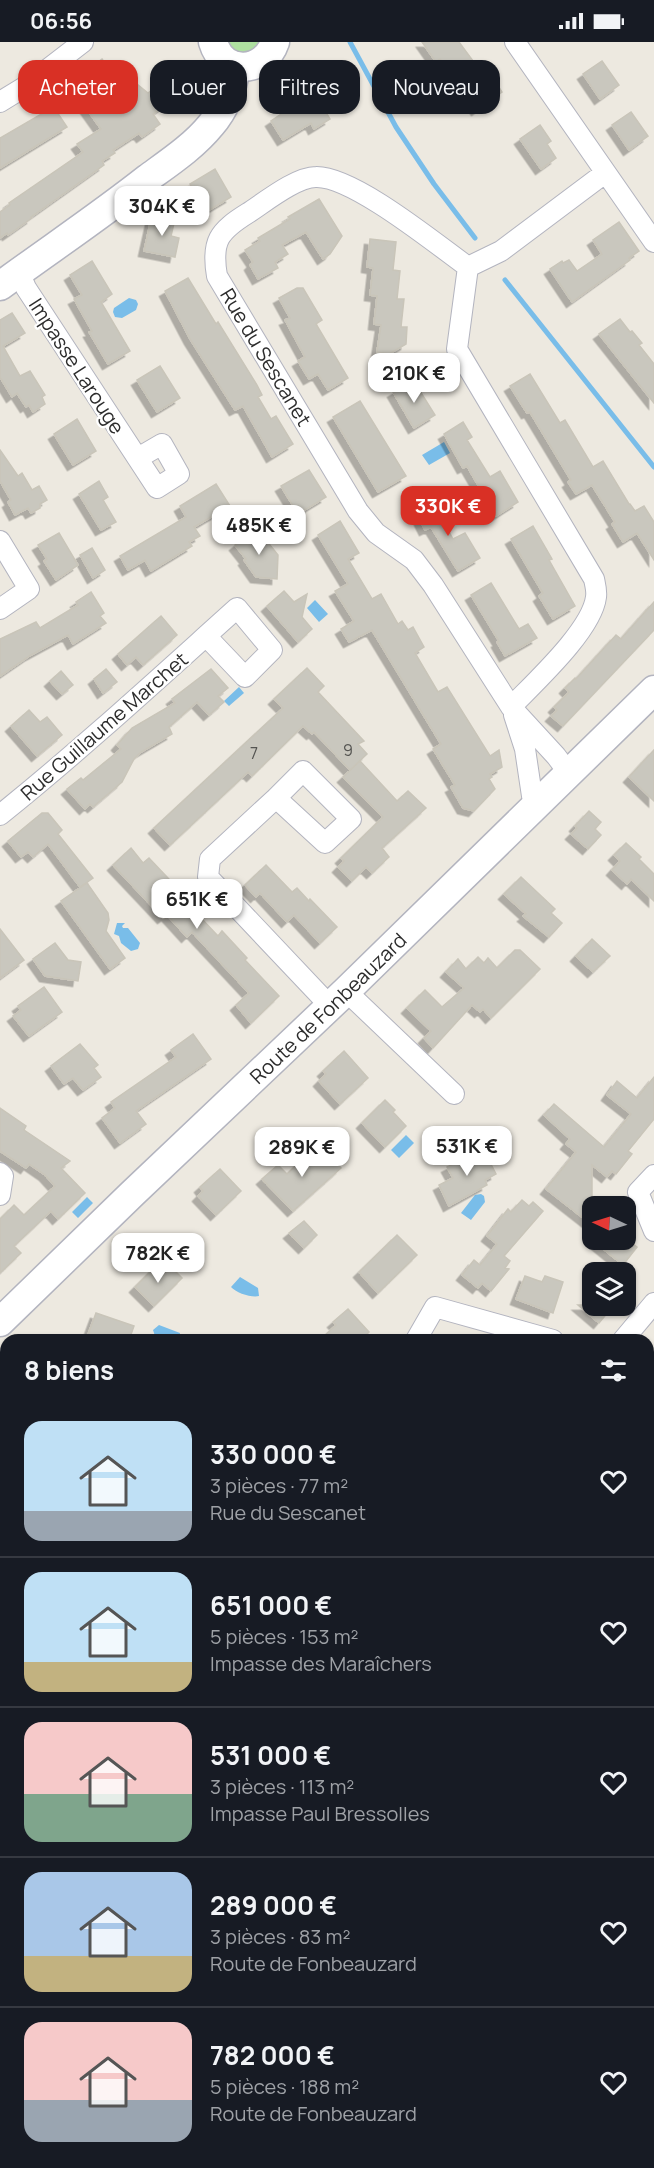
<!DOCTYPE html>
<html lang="fr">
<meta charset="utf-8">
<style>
body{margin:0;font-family:Manrope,sans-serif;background:#20242c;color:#f1f3f6;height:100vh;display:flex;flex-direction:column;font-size:22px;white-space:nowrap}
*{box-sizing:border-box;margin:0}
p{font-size:20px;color:#9ea1a6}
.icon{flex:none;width:33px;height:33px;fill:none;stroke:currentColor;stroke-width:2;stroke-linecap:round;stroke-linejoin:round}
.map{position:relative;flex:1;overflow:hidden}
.details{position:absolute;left:0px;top:1292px;width:654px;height:836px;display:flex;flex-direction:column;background:#171b24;border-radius:18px 18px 0 0;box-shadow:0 2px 4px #0004}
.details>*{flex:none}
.guide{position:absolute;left:18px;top:18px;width:618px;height:54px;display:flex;gap:12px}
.needle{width:39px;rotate:274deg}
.controls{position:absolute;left:582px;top:1154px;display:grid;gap:12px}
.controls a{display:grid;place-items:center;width:54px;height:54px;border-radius:12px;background:#171b24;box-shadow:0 2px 4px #0004;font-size:30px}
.price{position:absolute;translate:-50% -51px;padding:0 14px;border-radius:12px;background:#fff;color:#222;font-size:20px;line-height:39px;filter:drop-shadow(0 2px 3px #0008)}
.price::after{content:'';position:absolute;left:50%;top:36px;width:18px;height:14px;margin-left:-9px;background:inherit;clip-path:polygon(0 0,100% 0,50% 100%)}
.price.selected{background:#d93025;color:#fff}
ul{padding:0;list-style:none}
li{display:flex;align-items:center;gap:18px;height:150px;padding:0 24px}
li+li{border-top:2px solid #363941}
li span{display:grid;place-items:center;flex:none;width:168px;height:120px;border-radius:18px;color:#555}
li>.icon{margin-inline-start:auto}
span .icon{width:72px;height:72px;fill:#fffc;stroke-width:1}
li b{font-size:26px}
h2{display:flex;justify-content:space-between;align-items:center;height:72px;padding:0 24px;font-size:26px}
.tag{padding:0 21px;border-radius:18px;background:#171b24;box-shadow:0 2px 4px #0004;font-size:21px;line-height:54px}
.tag.selected{background:#d93025;color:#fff}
.status{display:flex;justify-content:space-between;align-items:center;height:42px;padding:0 30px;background:#171b24;direction:ltr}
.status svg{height:16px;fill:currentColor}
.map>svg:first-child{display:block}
.green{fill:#aee0a0}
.water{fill:#79bde9}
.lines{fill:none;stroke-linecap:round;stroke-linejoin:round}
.stream{stroke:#79bde9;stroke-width:5}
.building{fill:#c9c7be;stroke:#c9c5b9;stroke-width:1.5;filter:url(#shadow)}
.street-casing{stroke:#b3b4bf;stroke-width:22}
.secondary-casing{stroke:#b3b4bf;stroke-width:31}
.street{stroke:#fff;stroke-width:20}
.secondary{stroke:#fff;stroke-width:28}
.labels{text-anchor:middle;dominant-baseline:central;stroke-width:4.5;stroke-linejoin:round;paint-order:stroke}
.number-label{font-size:16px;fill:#545451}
.street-label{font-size:20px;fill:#2d2d2d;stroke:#fff}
</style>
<div class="status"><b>06:56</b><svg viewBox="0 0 49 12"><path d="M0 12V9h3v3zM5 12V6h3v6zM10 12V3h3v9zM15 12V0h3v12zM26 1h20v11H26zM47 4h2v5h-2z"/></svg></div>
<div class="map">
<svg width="654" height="2126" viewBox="0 0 654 2126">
<defs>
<filter id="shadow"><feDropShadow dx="-5.5" dy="5.5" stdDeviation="0" flood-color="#0004"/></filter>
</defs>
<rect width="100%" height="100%" fill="#ede9e0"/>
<!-- green -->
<path class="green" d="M223 0H266L265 4 238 14Z"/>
<!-- water -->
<path class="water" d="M306 21 316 26 306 45 296 39Z
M444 42 460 58 459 65 452 66 436 49Z
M129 256 136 258 138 262 136 268 122 276 115 275 113 270 114 266Z
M444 400 450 411 429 423 422 413Z
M315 558 328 572 319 580 307 566Z
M239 645 244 651 229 664 224 659Z
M117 881H125L122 884 123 886H128L140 901 138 907 131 909 121 901 119 894 114 892Z
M406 1093 414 1101 399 1116 391 1108Z
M481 1152 484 1154 485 1160 471 1178 461 1171 475 1153Z
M87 1155 93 1161 78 1176 72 1170Z
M240 1235 258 1246 259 1254C252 1256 236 1251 231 1245Z
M159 1283 180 1291 179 1297H164L155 1294 153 1288Z"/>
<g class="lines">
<!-- stream -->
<path class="stream" d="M350 0 396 85 434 142 475 196
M505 238 654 425"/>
</g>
<!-- building -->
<path class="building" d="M422 0H459L490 42 495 39 502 50 477 68 440 17 436 20Z
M102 17 123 46 132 38 148 51 157 44 169 60 153 72 160 82 142 95 139 91 113 108 115 111 102 119 104 123 31 175 32 176 8 193 7 191 0 196V170L10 163 9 161 83 110 77 102 101 87 76 52 96 39 88 28Z
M602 19 619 43 600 57 583 32Z
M316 54 330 77 314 87 311 81 283 98 271 79 299 60 300 63Z
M50 67H55L67 85 0 126V96Z
M631 70 648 94 629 108 612 83Z
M540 83 551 99 547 102 556 116 541 127 520 97Z
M215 127 231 155 206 170 190 142Z
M319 157 342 194 330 212 323 217 306 190 282 203 288 212 275 220 278 226 258 237 250 223 253 220 245 208 260 199 258 196 290 177 288 175Z
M152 173 175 177 171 194 179 196 175 215 144 209Z
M619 180 639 209 629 216 630 218 572 260 550 227 562 219 563 221 569 218 577 229 602 212 593 198Z
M370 197 396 200 393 228 400 229 397 257H404L401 285H407L406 302 389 312 377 310 381 283 374 282 377 254 370 253 373 226 367 225Z
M92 219 112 252 101 260 130 309 108 322 89 290 92 289 74 257 82 253 70 233Z
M188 236 216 282 218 280 257 343 262 353 258 355 271 377 276 374 293 402 272 415 243 364 235 368 190 297 165 249Z
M297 246H303L322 278 316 282 348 336 328 348 318 332 309 337 298 319 305 315 285 278 290 276 279 256Z
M12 271 25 291 3 304 20 334 30 329 45 353 42 355 45 362 33 370 29 363 26 365 17 351 12 355 0 335V278Z
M620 277 630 290 632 289 642 301 639 303 654 322V361L599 292Z
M160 324 180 356 157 370 137 338Z
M530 332 560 381 565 378 593 425 603 419 629 462H630L635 469 644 464 654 480V518L637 491 623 500 612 482 615 480 592 443 576 452 568 440 571 438 530 370 527 371 510 344Z
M413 338 435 373 414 386 393 350Z
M360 359 406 434 378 450 333 375Z
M77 377 96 409 73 423 54 392Z
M463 380 472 395 467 398 490 435 500 429 518 460 496 474 467 424 463 426 444 392Z
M0 408 18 434 22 431 32 448 39 444 47 458 40 462V466L31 471 28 466 15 473 8 460 11 458 0 439Z
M309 428 326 455 298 472 281 444Z
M99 439 108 455 103 458 116 480 101 488 79 452Z
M216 442 230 464 194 485 200 494 189 500 192 504 151 529 145 518 128 528 120 514 186 475 180 464Z
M427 450 453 497 465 491 480 516 458 529 431 485 425 488 420 478Z
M340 479 359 511 348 517 372 557 381 552 398 582 402 579 408 588 413 585 424 605 415 611 438 650 447 645 490 714 499 708 502 725 490 732 492 735 489 737 495 747 474 769 463 766 451 745 455 743 433 707 441 702 372 588 349 600 341 587 354 579 335 549 348 542 318 493Z
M533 484 552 517 549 518 575 564 553 577 539 554 543 551 511 497Z
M254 488 264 501 266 498 278 513 277 537 256 535 244 518 246 517 235 503Z
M59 491 78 523 56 538 44 519 47 517 38 503Z
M92 506 105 528 93 536 80 513Z
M491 541 519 587 528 582 537 596 505 614 497 600 499 599 471 553Z
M284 549 294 560 307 552 302 575 312 587 298 600 267 564Z
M91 550 104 571 100 574 106 581 73 602 68 593 31 613 0 634V597L36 580 40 586 78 563 76 560Z
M654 560V588L563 684 551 674 557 668 554 665 569 650 565 646 575 636 576 637 616 593 621 597Z
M161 574 177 593 143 623 136 615 127 623 118 612Z
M307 626 324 644 318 650 364 699 358 702 367 712 350 728 314 690 312 692 303 684 252 734 248 730 170 803 154 786 283 666 274 657Z
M106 627 117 640 103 651 94 637Z
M211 627 228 646 218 654 224 660 209 673 197 660 169 685 172 692 141 710 134 717 122 740 93 765 90 762 85 767 67 747 81 736 83 738 121 707 117 703 132 686 175 661 172 657Z
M61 629 73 643 62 652 50 639Z
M29 668 40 680 47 675 62 693 37 714 11 684Z
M654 708V759L629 735Z
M360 719 397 759 408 749 426 766 382 806 389 815 372 831 366 825 352 839 338 825 344 819 341 816 383 775 343 735Z
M589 769 601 780 595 787 601 793 588 807 571 792 577 786 575 784Z
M42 771H48L62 788 58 792 93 836 80 845 48 802 33 815 28 810 21 815 8 799Z
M626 801 641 815 639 817 654 832V859L631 837 627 842 612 828 620 819 614 813Z
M131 806 143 821 149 816 186 855 184 858 218 894 222 889 247 916 245 918 279 954 251 981 236 963 249 951 192 890 187 895 167 873 163 876 113 823Z
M266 823 292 850 297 846 309 859 310 857 337 885 320 901 294 873 287 880 260 851 256 855 245 843Z
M521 835 555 867 551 871 562 881 549 895 523 874 526 872 504 852Z
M87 841 108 871 109 878 106 889 125 916 110 927 61 859Z
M0 887 24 918 0 936Z
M592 897 610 914 593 930 576 914Z
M55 901 68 918 81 920 78 939 45 934 33 917Z
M515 908H520L540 927 491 976 483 967 480 970 472 963 433 1006 424 996 431 989 407 966 425 948 442 965 464 946 446 930 458 917 466 927 478 915 484 921 488 916 497 926Z
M44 945 62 970 29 994 13 974 21 968 18 964Z
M193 992 211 1017 136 1069 146 1082 120 1101 102 1076 115 1066 111 1060 176 1015 171 1008Z
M80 1002 98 1023 94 1026 101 1035 83 1048 73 1036 64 1042 51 1024Z
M344 1009 368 1036 340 1062 319 1039 326 1032 323 1029Z
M654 1035V1077L628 1109 632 1112 616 1132 612 1129 607 1135 592 1123V1183L546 1147 576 1110 566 1102 570 1097 544 1073 554 1062 604 1105 631 1072 607 1053 617 1039 637 1056Z
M385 1058 395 1068 393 1070 406 1084 385 1105 362 1081Z
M0 1066 26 1084 24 1088 70 1119 61 1126 85 1151 58 1177 51 1169 14 1204 21 1211 0 1231V1177L14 1163 24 1173 55 1144 45 1133 29 1122 26 1126 0 1109Z
M318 1102 341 1126 293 1169 262 1137 278 1123 287 1132Z
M483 1107 496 1132 485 1138 487 1143 449 1164 439 1143 453 1136 447 1125Z
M220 1127 241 1149 216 1173 198 1154 203 1149 200 1145Z
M522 1158 529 1164 533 1160 543 1169 504 1214 510 1219 505 1226 509 1227 491 1249 482 1241 478 1246 462 1233 474 1218 480 1223 497 1202 487 1194 508 1167 511 1170Z
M304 1179 317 1193 304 1206 289 1191Z
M397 1193 417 1213 378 1251 359 1230Z
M591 1197H627L637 1205 623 1223Z
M167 1221 182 1236 154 1264 135 1245 156 1224 160 1228Z
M525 1234 542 1240 545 1234 563 1240 553 1271 516 1257Z
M578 1263H614L599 1281Z
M348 1267 369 1290 361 1298H320L336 1283 333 1280Z
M96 1271 134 1284 129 1298H86Z"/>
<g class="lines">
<!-- street casing -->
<g class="street-casing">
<path id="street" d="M515 0 654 200
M0 60 26 44 83 0
M468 225C436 202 353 134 316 135 296 135 265 160 248 171 219 189 211 199 217 234L358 469 376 491 414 518 433 543 511 665 556 714 568 730
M468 225 457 307 594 537C595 542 597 549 596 555 592 588 535 640 511 665
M468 225 501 209 605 131
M19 230 26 246 157 446 179 432 162 402 138 416
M0 499 29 547 0 567
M514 673 525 707 532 754 538 761
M276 756 325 801 351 777 303 729 276 756 210 817 208 835 330 964
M0 773C82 707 159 636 237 566L272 608 245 635 206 594
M346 949 454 1052
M0 1131 3 1134 0 1153
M654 1133 638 1150 654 1189
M416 1298 435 1265 553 1298
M623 1298 654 1261
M648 1434 654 1436
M0 1589 6 1591
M648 1722 654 1716
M648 1766 654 1767
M648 1936 654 1929
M83 2126 84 2121
M478 2126 482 2121"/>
</g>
<!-- secondary casing -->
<g class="secondary-casing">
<g id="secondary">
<path d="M213 0C223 34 264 32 275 0"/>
<path d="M0 244C49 208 100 174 148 136 170 120 194 104 211 83 225 67 233 45 236 24"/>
<path id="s1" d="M0 1280 133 1151 346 949 654 648"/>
</g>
</g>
<!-- street -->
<use href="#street" class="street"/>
<!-- secondary -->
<use href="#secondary" class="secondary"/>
</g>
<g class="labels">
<!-- number labels -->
<g class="number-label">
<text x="348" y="708">9</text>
<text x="254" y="711">7</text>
</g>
<!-- street labels -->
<g class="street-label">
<text transform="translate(266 315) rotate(59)">Rue du Sescanet</text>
<text transform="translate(77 324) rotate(57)">Impasse Larouge</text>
<text transform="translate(104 684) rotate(-41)">Rue Guillaume Marchet</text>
<text stroke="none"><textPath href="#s1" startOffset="454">Route de Fonbeauzard</textPath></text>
</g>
</g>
</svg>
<div class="controls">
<a><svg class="needle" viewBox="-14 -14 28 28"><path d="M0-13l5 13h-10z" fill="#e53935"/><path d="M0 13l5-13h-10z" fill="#9ea1a6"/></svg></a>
<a><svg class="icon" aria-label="layers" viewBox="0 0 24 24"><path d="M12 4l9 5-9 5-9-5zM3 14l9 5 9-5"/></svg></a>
</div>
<b class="price" style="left:162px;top:195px">304K €</b>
<b class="price" style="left:414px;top:362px">210K €</b>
<b class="price selected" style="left:448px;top:495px">330K €</b>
<b class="price" style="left:259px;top:514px">485K €</b>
<b class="price" style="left:197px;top:888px">651K €</b>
<b class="price" style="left:467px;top:1135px">531K €</b>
<b class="price" style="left:302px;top:1136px">289K €</b>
<b class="price" style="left:158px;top:1242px">782K €</b>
<div class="guide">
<a class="tag selected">Acheter</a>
<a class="tag">Louer</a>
<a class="tag">Filtres</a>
<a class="tag">Nouveau</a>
</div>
<section class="details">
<h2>8 biens<svg class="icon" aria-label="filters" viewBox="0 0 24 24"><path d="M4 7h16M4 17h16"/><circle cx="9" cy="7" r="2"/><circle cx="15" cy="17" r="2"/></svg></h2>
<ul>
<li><span style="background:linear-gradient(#bfe0f5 75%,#9aa5b1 0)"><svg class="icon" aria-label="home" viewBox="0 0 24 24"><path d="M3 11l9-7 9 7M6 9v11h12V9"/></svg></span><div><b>330 000 €</b><p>3 pièces · 77 m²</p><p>Rue du Sescanet</p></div><svg class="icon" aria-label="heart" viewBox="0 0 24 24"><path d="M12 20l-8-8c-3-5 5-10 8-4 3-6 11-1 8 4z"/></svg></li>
<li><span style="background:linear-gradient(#bfe0f5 75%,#c2b280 0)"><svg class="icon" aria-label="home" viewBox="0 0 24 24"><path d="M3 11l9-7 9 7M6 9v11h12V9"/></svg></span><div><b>651 000 €</b><p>5 pièces · 153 m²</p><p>Impasse des Maraîchers</p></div><svg class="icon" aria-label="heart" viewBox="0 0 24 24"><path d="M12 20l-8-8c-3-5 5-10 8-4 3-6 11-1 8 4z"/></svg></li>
<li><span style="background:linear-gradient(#f6c9c9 60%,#7fa58c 0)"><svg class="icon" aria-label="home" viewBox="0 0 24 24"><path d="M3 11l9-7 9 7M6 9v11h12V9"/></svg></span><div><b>531 000 €</b><p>3 pièces · 113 m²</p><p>Impasse Paul Bressolles</p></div><svg class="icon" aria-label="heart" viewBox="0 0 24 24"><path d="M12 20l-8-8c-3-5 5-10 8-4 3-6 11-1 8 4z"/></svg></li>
<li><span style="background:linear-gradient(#a9c7e8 70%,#c2b280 0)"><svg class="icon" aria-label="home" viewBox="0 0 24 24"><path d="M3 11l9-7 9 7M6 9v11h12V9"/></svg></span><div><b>289 000 €</b><p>3 pièces · 83 m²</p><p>Route de Fonbeauzard</p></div><svg class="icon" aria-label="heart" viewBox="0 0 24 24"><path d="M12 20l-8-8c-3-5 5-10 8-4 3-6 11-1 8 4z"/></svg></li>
<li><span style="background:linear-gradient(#f6c9c9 65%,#9aa5b1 0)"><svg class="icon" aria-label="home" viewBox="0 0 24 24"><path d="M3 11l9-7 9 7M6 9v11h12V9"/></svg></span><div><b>782 000 €</b><p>5 pièces · 188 m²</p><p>Route de Fonbeauzard</p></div><svg class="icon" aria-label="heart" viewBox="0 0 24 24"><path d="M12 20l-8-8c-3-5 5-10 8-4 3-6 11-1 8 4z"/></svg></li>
</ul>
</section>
</div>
